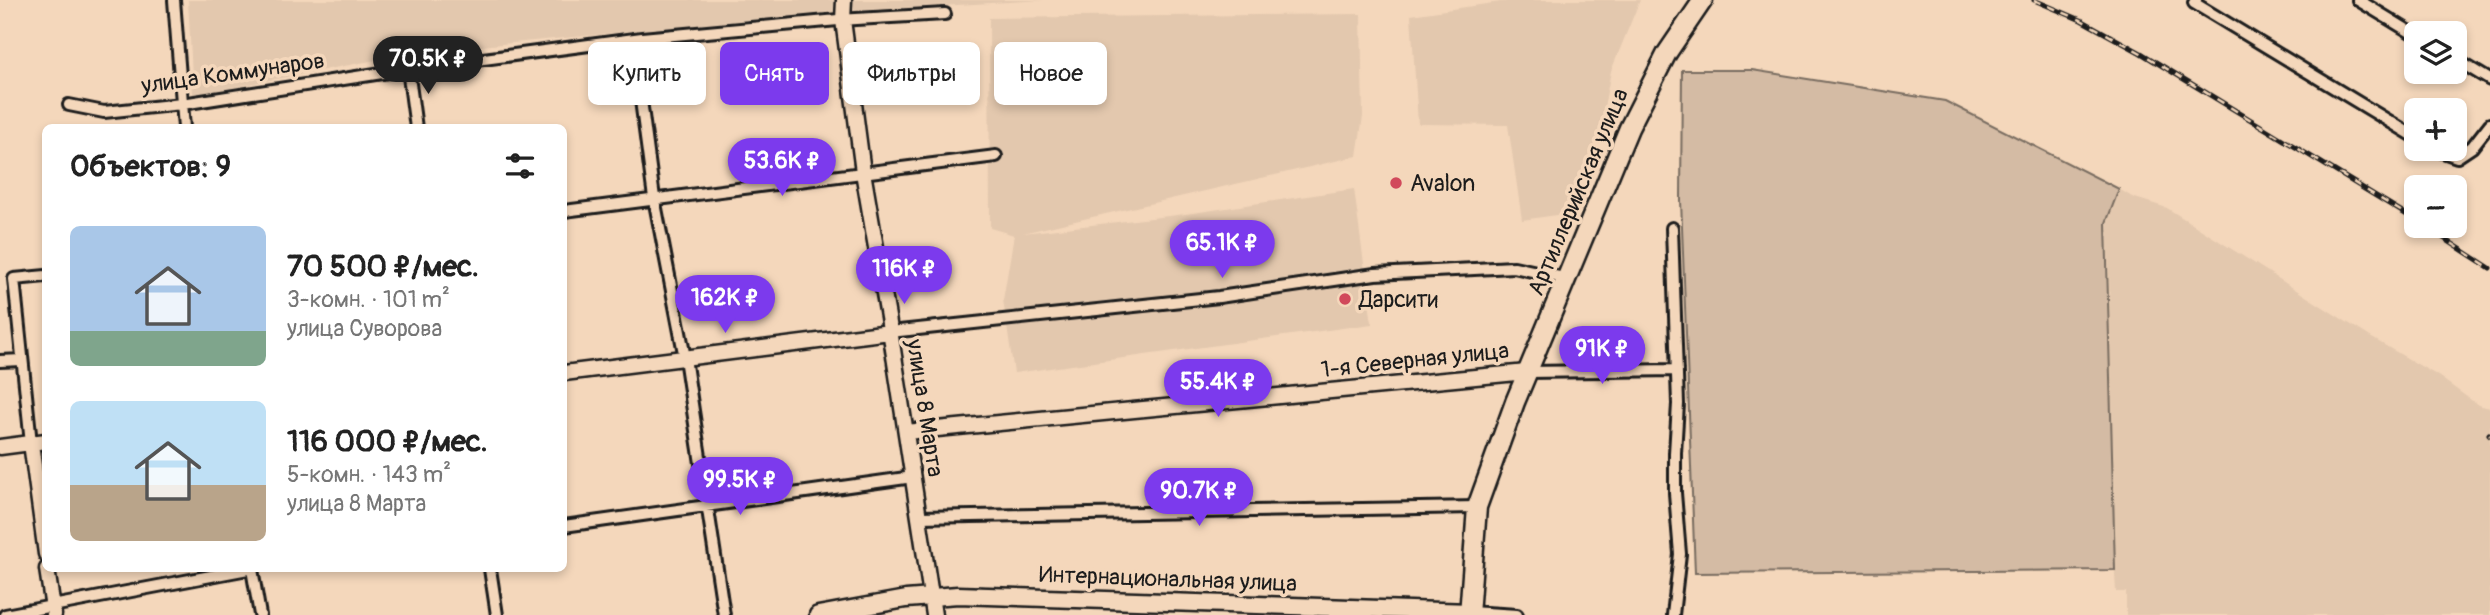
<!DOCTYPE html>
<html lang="ru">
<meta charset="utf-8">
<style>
body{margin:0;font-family:Pangolin,sans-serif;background:#f2f2f2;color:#222;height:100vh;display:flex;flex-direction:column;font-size:26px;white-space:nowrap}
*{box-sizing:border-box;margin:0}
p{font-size:23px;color:#767676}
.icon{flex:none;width:38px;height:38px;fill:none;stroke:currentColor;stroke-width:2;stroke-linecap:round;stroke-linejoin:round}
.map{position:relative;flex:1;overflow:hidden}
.panel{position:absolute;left:42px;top:124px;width:525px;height:448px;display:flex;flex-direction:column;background:#fff;border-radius:10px;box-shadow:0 4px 10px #0003}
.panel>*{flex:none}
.banner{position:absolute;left:588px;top:42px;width:665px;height:63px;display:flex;gap:14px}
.buttons{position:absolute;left:2404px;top:21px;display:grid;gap:14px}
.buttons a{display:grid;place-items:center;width:63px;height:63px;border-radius:10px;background:#fff;box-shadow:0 4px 10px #0003;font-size:35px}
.price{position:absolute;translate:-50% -60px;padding:0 16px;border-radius:24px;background:#7c3aed;color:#fff;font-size:23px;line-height:46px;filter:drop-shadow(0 2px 4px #0008)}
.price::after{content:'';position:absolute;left:50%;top:42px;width:21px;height:16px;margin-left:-10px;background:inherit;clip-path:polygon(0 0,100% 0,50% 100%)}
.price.selected{background:#222;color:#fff}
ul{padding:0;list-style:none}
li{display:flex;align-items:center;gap:21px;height:175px;padding:0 28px}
li span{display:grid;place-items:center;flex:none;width:196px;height:140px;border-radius:10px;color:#555}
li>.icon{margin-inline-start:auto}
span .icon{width:84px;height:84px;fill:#fffc;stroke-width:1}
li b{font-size:30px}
h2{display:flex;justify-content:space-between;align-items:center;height:84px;padding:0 28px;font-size:30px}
.tag{padding:0 24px;border-radius:10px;background:#fff;box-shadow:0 4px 10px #0003;font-size:24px;line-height:63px}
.tag.selected{background:#7c3aed;color:#fff}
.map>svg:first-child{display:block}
.built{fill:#e3c8ae}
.green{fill:#d4bba4;stroke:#786c60;stroke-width:2}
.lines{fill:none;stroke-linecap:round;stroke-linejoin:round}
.minor-casing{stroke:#1c1c1c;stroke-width:16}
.tertiary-casing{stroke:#1c1c1c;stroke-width:19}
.secondary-casing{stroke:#1c1c1c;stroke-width:21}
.primary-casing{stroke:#1c1c1c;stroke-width:23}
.minor{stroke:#f4d7bb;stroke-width:10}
.tertiary{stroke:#f4d7bb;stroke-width:14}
.secondary{stroke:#f4d7bb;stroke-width:16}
.primary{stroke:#f4d7bb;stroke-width:18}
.rail-casing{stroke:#1c1c1c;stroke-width:5}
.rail{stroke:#f4d7bb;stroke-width:2.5;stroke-dasharray:8;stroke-linecap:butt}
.poi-dot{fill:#d1495b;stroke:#f4d7bb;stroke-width:2.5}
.labels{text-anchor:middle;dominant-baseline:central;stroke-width:7;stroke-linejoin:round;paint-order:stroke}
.street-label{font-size:23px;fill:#1c1c1c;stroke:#f4d7bb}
.poi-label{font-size:23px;fill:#1c1c1c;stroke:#f4d7bb;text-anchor:start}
</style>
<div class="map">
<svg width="2490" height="615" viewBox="0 0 2490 615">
<rect width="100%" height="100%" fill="#f4d7bb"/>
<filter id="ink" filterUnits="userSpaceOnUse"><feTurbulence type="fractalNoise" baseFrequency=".0143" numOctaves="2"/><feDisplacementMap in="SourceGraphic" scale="14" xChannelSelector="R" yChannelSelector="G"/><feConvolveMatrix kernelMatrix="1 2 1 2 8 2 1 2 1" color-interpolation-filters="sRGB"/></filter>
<g filter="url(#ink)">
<!-- built -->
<path class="built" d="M188 0H1044L836 12 418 52 193 95Z
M1514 0H1640L1611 71 1584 211 1522 220 1508 125 1418 124 1411 15Z
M1361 14 1363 116 1357 156 1023 233 1186 214 1354 189 1372 324 1014 373 1003 300 1014 235 990 228 989 18Z
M2119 189 2132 197 2167 208 2372 338 2438 376 2478 405 2490 408V615H2126V592H2116L2113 540 2109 272 2106 239V223Z"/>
<!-- green -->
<path class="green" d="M1682 70H1752L1945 101 2119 189 2106 223 2115 570 1695 573 1681 200Z"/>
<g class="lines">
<!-- minor casing -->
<g class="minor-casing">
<path id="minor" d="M174 0 184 128
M2196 0 2194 3 2417 138
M2358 0 2417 36
M633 40 654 198 685 358 724 615
M2455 59 2490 80
M408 69 416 128
M69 105 104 112 182 104 408 69 642 38 838 20 945 14
M2434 149 2457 157 2472 147 2490 124
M564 211 996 156
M1672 228 1678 404 1675 453V493L1680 554 1673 615
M890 332 1219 297 1375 274 1514 267 1568 279
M0 361 22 360
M1527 372 1677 370
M31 443 14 279 46 276
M919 517 1477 507
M564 526 913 477
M252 569 260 615
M490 569 497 615
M1470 612 1517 615
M5 615 248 569"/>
</g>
<!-- tertiary casing -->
<g class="tertiary-casing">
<path id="tertiary" d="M844 0 843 20 863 172 888 317 934 615
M564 373 890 332
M906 432 1527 372
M31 443 46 554
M0 447 46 441
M47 569 54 615"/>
</g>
<!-- secondary casing -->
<g class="secondary-casing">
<path id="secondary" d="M818 615 906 599 958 595 1470 612"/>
</g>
<!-- primary casing -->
<g class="primary-casing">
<path id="primary" d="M1469 615 1477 507 1515 402 1629 128 1667 53 1703 0"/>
</g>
<!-- minor -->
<use href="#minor" class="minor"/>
<!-- tertiary -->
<use href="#tertiary" class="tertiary"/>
<!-- secondary -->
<use href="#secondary" class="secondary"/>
<!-- primary -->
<use href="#primary" class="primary"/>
<!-- rail casing -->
<g class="rail-casing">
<path id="rail" d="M2034 0 2081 20 2141 53 2417 221
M2425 226 2490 268
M2489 434 2490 435"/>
</g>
<!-- rail -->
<use href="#rail" class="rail"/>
</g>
</g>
<!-- markers -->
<g class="poi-dot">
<circle cx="1396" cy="183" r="7"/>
<circle cx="1345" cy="299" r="7"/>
</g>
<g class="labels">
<!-- street labels -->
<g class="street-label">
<text transform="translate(233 73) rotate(-8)">улица Коммунаров</text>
<text transform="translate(1578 192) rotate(-67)">Артиллерийская улица</text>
<text transform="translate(1415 360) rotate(-6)">1-я Северная улица</text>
<text transform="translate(925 408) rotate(81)">улица 8 Марта</text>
<text transform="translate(1168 579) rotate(2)">Интернациональная улица</text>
</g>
<!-- poi labels -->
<g class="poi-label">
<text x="1410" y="183">Avalon</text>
<text x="1359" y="299">Дарсити</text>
</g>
</g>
</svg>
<div class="buttons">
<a><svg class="icon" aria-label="layers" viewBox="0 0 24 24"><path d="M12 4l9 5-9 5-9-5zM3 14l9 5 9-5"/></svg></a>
<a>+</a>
<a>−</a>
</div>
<b class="price selected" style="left:428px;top:96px">70.5K ₽</b>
<b class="price" style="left:782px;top:198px">53.6K ₽</b>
<b class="price" style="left:1222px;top:280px">65.1K ₽</b>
<b class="price" style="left:904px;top:306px">116K ₽</b>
<b class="price" style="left:725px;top:335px">162K ₽</b>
<b class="price" style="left:1602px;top:386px">91K ₽</b>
<b class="price" style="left:1218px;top:419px">55.4K ₽</b>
<b class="price" style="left:740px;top:517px">99.5K ₽</b>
<b class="price" style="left:1199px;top:528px">90.7K ₽</b>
<div class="banner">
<a class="tag">Купить</a>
<a class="tag selected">Снять</a>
<a class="tag">Фильтры</a>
<a class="tag">Новое</a>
</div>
<section class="panel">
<h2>Объектов: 9<svg class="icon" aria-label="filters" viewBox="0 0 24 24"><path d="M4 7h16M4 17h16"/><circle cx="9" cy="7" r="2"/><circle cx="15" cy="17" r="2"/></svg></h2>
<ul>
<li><span style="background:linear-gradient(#a9c7e8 75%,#7fa58c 0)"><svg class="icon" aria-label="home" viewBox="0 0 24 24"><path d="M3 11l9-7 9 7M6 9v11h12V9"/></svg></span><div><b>70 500 ₽/мес.</b><p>3-комн. · 101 m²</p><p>улица Суворова</p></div></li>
<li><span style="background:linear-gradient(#bfe0f5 60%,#b9a48a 0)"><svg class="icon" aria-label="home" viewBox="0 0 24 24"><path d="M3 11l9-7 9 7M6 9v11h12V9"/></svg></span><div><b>116 000 ₽/мес.</b><p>5-комн. · 143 m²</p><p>улица 8 Марта</p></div></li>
</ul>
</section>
</div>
